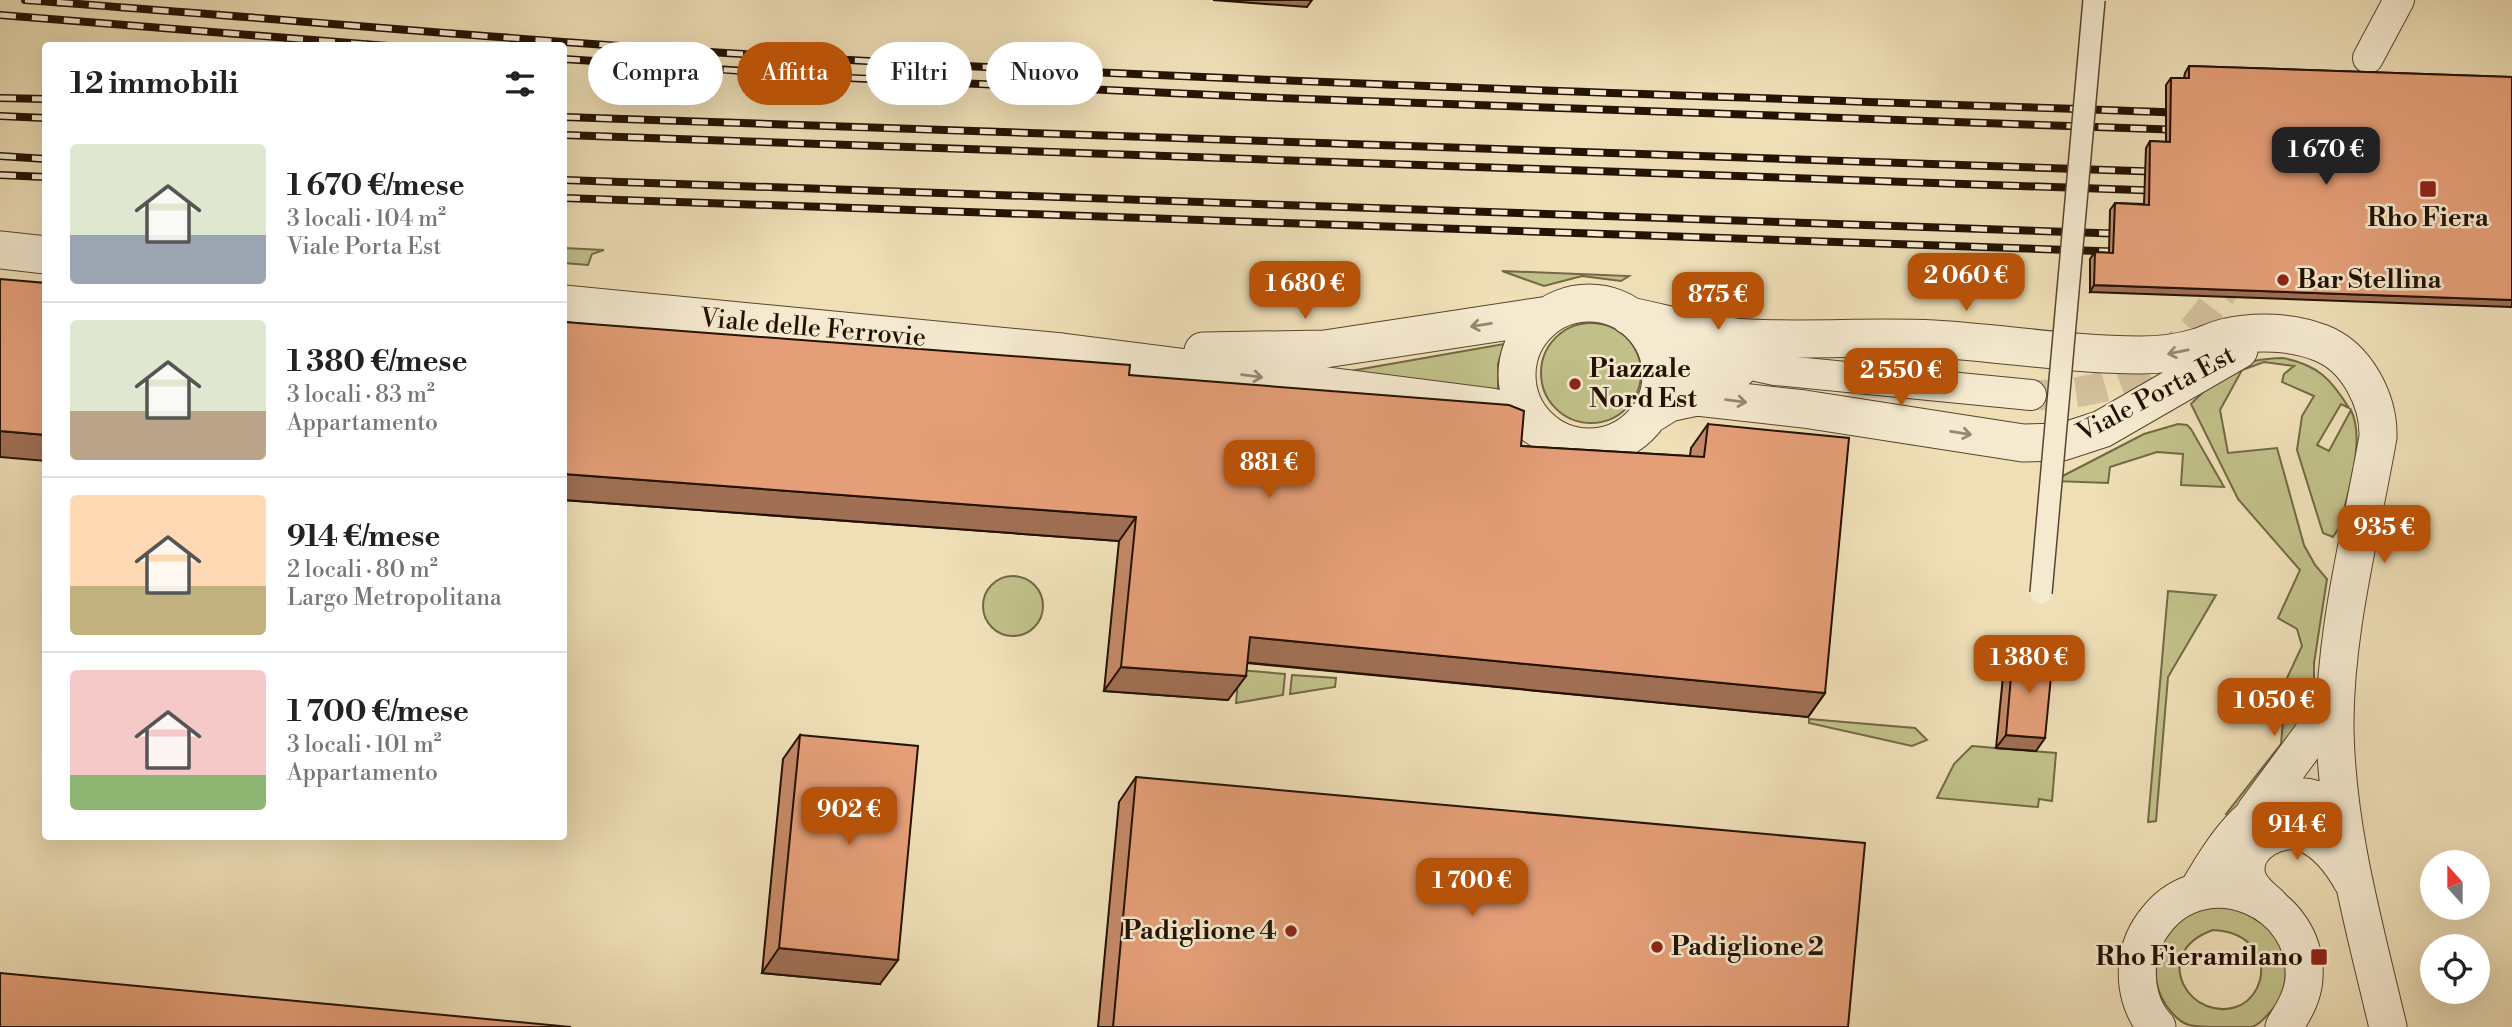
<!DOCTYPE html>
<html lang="it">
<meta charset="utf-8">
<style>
body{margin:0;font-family:"Libre Bodoni",serif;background:#f6f6f6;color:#222;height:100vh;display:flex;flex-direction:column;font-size:26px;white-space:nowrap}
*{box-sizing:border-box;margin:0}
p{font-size:23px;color:#767676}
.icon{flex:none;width:38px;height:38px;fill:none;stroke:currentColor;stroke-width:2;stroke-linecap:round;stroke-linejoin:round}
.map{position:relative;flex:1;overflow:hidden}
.details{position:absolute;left:42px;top:42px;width:525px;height:798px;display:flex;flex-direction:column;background:#fff;border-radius:7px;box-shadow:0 7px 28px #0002}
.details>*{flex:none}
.guide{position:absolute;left:588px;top:42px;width:665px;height:63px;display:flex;gap:14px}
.needle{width:46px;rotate:339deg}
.buttons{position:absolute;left:2420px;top:850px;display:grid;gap:14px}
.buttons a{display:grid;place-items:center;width:70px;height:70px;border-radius:50%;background:#fff;box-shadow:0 7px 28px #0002;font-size:35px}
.price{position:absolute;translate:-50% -60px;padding:0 16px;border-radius:14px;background:#b45309;color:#fff;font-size:23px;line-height:46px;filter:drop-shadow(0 2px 4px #0008)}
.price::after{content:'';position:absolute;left:50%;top:42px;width:21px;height:16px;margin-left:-10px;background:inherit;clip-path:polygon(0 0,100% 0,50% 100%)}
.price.current{background:#222;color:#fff}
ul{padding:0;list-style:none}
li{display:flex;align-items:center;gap:21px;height:175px;padding:0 28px}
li+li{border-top:2px solid #e0e0e0}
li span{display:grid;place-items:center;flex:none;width:196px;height:140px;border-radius:7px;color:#555}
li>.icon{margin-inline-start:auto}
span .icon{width:84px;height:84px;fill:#fffc;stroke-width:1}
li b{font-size:30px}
h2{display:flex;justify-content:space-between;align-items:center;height:84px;padding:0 28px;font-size:30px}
.chip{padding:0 24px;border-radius:32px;background:#fff;box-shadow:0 7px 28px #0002;font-size:24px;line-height:63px}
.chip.current{background:#b45309;color:#fff}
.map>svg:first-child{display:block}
.green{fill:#c1c089;stroke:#726844;stroke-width:2;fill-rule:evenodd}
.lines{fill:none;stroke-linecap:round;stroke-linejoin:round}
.minor-tunnel{stroke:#d1c09c;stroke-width:30;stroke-dasharray:30 15;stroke-linecap:butt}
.minor-casing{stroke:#57442e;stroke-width:32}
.tertiary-casing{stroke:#57442e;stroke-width:39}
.minor{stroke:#f5ead0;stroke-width:30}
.tertiary{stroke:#f5ead0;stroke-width:37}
.rail-casing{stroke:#241100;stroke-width:8}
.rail{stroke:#f5ead0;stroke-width:5;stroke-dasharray:16;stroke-linecap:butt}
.pedestrian-bridge-casing{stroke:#57442e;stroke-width:24;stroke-linecap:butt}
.pedestrian-bridge{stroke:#f5ead0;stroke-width:21}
.wall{fill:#c58967;stroke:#241100;stroke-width:2}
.shaded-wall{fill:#a06f54;stroke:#241100;stroke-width:2}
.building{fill:#e59f78;stroke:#241100;stroke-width:2}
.oneway{stroke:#978872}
.poi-dot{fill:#8f2418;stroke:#f5ead0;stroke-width:2.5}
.labels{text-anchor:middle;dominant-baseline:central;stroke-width:5;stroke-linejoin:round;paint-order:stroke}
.poi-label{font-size:26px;font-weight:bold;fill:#241100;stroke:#f5ead0;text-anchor:start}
.street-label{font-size:26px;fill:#241100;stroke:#f5ead0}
</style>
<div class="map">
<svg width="2512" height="1027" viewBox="0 0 2512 1027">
<rect width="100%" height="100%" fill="#efdfb7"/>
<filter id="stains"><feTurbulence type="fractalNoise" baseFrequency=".00286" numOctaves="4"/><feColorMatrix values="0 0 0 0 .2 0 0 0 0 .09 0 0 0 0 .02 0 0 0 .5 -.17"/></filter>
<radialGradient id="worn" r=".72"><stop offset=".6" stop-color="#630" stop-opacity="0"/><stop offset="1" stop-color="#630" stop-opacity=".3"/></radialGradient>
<!-- green -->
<path class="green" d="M564 248 604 250 592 254 588 265 564 263Z
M1502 271 1629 276 1621 281 1582 276 1544 286Z
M1541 373a50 50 0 1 1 100 0a50 50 0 1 1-100 0Z
M1504 344 1498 364V390L1316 377Z
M2283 358C2318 365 2331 379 2349 408L2341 404 2317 445 2329 451 2351 410C2366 442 2347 493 2340 526L2333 537 2323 533 2297 450 2302 416 2314 396 2282 382 2284 374 2294 366 2264 362 2242 370 2220 410 2228 453 2277 448 2304 545 2315 565 2327 579 2314 663V693L2312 711 2233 819 2226 814 2281 744 2287 678 2302 646 2297 629 2278 618 2300 570 2238 499 2191 404C2223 372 2235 359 2283 358Z
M2178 424 2187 425 2191 429 2224 487 2181 485 2183 454 2157 452 2110 467 2108 483 2053 481 2144 434Z
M983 606a30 30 0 1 1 60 0a30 30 0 1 1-60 0Z
M2168 591 2216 595 2168 677 2156 821 2148 822Z
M1239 670 1285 674 1283 695 1236 703Z
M1292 675 1336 678 1335 687 1290 694Z
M1809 719 1915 728 1927 740 1912 746 1809 723Z
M1972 746 2056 753 2052 801 2039 799 2038 807 1937 798 1954 764Z
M2226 906C2243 910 2259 918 2272 931 2291 950 2290 990 2272 1010 2266 1016 2261 1024 2252 1027 2242 1027 2226 1027 2215 1027 2190 1027 2181 1027 2166 1005 2145 975 2159 931 2190 913 2201 907 2214 907 2226 906ZM2213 930C2241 931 2267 949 2260 980 2257 991 2250 1000 2241 1005 2191 1027 2147 953 2213 930Z"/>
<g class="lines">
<!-- minor-tunnel -->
<path class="minor-tunnel" d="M2031 395C2141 396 2187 350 2242 262"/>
<!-- minor casing -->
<g class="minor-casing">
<path id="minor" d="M2368 58 2399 0
M1645 330 1678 349 1775 370 2031 395
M1658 395 1678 379 1740 372"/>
</g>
<!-- tertiary casing -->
<g class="tertiary-casing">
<path id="tertiary" d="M0 250 46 255
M1517 375a72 72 0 1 1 144 0a72 72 0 1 1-144 0Z
M564 304 1062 352 1492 407 1526 420 1544 432
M1629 316C1669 324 1709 336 1749 338 1811 341 1873 336 1934 339 2003 343 2071 355 2140 355 2160 355 2179 353 2198 347 2208 344 2217 339 2227 337 2257 330 2293 332 2321 343 2357 357 2379 401 2378 437 2361 534 2334 632 2335 730 2337 832 2365 929 2388 1027
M1203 351 1325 349 1549 315
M1648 416 1669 403 1697 397 1804 409 2023 443 2062 442 2102 429 2239 350
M2255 812 2317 728 2326 714 2333 695
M2197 892C2219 855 2249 801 2297 797 2319 795 2334 810 2344 828
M2271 906C2262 898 2250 889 2247 877 2239 845 2281 822 2307 834 2327 843 2342 863 2352 881
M2157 1027C2141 1010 2135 985 2138 962 2140 946 2147 931 2157 919 2207 857 2309 900 2304 978 2303 997 2293 1012 2284 1027"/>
</g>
<!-- minor -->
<use href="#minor" class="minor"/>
<!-- tertiary -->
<use href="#tertiary" class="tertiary"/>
<!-- rail casing -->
<g class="rail-casing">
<path id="rail" d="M25 0C300 20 574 46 849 60 1295 84 1741 97 2187 113
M0 15 388 46
M564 59 849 78 1279 98 2183 130
M0 98 46 99
M0 116 46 118
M564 117 2166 172
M564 135 2166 191
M0 156 46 159
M0 175 46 177
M564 180 2127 234
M564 198 2127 252"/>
</g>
<!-- rail -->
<use href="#rail" class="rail"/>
<!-- pedestrian-bridge casing -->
<g class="pedestrian-bridge-casing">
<path id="pedestrian-bridge" d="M2041 593 2094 0"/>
</g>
<!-- pedestrian-bridge -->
<use href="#pedestrian-bridge" class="pedestrian-bridge"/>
</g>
<!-- wall -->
<path class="wall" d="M2189 66 2512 77 2090 292V259L2095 252 2109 253 2110 210 2115 203 2144 204 2146 148 2150 141 2166 142V85L2171 78H2184L2185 73Z
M564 322 1129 375 1521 446 1690 456 1691 448 1708 424 1825 693 1808 717 1247 663 1228 700 1104 691 1119 541 564 500Z
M2013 653 2036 751 1996 748 2004 666Z
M800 735 880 984 762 973 783 759Z
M1136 777 1848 1027H1098L1119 802Z"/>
<!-- shaded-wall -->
<path class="shaded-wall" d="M1213 0H1312L1307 7Z
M2094 285 2512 300V307L2090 292Z
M0 431 46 435V461L0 457Z
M564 474 1136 517 1119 541 564 500Z
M1250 637 1825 693 1808 717 1232 661Z
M1121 667 1246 676 1228 700 1104 691Z
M2006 735 2045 738 2036 751 1996 748Z
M779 948 898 960 880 984 762 973Z"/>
<!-- building -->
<path class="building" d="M2189 66 2512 77V300L2094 285 2095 252 2113 253 2115 203 2149 205 2150 141 2170 142 2171 78H2189Z
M0 279 46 283V435L0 431Z
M564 322 1130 365 1129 375 1509 405 1524 411 1521 446 1704 457 1708 424 1849 438 1825 693 1250 637 1246 676 1121 667 1136 517 564 474Z
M2013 653 2053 656 2045 738 2006 735Z
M800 735 918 746 898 960 779 948Z
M1136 777 1865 843 1848 1027H1113Z
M0 973 571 1027H0Z"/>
<!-- one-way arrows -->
<defs><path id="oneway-shaft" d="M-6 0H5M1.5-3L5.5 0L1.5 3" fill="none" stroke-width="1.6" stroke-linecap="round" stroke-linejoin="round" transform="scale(1.75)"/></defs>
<g class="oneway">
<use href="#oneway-shaft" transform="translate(1481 325) rotate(171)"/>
<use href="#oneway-shaft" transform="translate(2178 352) rotate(169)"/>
<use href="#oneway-shaft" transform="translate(1252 376) rotate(7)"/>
<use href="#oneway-shaft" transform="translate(1736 401) rotate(7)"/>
<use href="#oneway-shaft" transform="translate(1961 433) rotate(9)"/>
</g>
<!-- markers -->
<g class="poi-dot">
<rect x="2419" y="180" width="18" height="18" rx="3.5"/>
<circle cx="2283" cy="280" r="7"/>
<circle cx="1575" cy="384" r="7"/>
<circle cx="1291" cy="931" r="7"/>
<circle cx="1657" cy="947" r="7"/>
<rect x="2310" y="948" width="18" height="18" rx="3.5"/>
</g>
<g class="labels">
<!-- poi labels -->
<g class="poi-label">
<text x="2428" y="218" text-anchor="middle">Rho Fiera</text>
<text x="2297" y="280">Bar Stellina</text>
<text x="1589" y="369">Piazzale<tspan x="1589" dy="30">Nord Est</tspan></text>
<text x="1277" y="931" text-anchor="end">Padiglione 4</text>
<text x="1671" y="947">Padiglione 2</text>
<text x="2303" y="957" text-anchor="end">Rho Fieramilano</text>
</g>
<!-- street labels -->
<g class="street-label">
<text transform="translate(813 328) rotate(5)">Viale delle Ferrovie</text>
<text transform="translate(2156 394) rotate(-28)">Viale Porta Est</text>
</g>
</g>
<rect width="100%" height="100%" filter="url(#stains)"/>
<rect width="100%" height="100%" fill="url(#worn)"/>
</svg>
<div class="buttons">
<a><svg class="needle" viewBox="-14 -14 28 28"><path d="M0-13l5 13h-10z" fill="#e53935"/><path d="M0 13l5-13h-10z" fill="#767676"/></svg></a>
<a><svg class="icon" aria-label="locate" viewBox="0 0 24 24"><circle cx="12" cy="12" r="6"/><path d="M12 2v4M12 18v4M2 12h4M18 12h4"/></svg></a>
</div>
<b class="price current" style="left:2326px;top:187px">1 670 €</b>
<b class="price" style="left:1966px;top:313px">2 060 €</b>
<b class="price" style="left:1305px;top:321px">1 680 €</b>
<b class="price" style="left:1718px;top:332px">875 €</b>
<b class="price" style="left:1901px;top:408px">2 550 €</b>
<b class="price" style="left:1269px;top:500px">881 €</b>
<b class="price" style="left:2384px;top:565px">935 €</b>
<b class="price" style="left:2029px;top:695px">1 380 €</b>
<b class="price" style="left:2274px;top:738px">1 050 €</b>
<b class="price" style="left:849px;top:847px">902 €</b>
<b class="price" style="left:2297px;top:862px">914 €</b>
<b class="price" style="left:1472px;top:918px">1 700 €</b>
<div class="guide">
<a class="chip">Compra</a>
<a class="chip current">Affitta</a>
<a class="chip">Filtri</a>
<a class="chip">Nuovo</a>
</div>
<section class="details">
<h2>12 immobili<svg class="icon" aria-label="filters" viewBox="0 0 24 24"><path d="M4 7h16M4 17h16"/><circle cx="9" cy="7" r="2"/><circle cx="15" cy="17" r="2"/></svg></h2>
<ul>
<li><span style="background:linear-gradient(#dfe7d0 65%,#9aa5b1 0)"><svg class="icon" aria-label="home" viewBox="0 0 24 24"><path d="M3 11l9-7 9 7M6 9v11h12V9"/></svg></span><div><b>1 670 €/mese</b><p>3 locali · 104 m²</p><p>Viale Porta Est</p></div></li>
<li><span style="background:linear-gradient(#dfe7d0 65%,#b9a48a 0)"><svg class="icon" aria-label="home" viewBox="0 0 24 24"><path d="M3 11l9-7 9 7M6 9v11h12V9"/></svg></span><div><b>1 380 €/mese</b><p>3 locali · 83 m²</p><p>Appartamento</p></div></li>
<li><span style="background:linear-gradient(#ffd9b3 65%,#c2b280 0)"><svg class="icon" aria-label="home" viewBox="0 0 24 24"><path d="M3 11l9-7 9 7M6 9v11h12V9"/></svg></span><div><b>914 €/mese</b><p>2 locali · 80 m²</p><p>Largo Metropolitana</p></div></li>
<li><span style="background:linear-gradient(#f6c9c9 75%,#8fb573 0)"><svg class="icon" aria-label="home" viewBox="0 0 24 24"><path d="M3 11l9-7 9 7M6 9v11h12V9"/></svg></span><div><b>1 700 €/mese</b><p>3 locali · 101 m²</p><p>Appartamento</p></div></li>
</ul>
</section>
</div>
